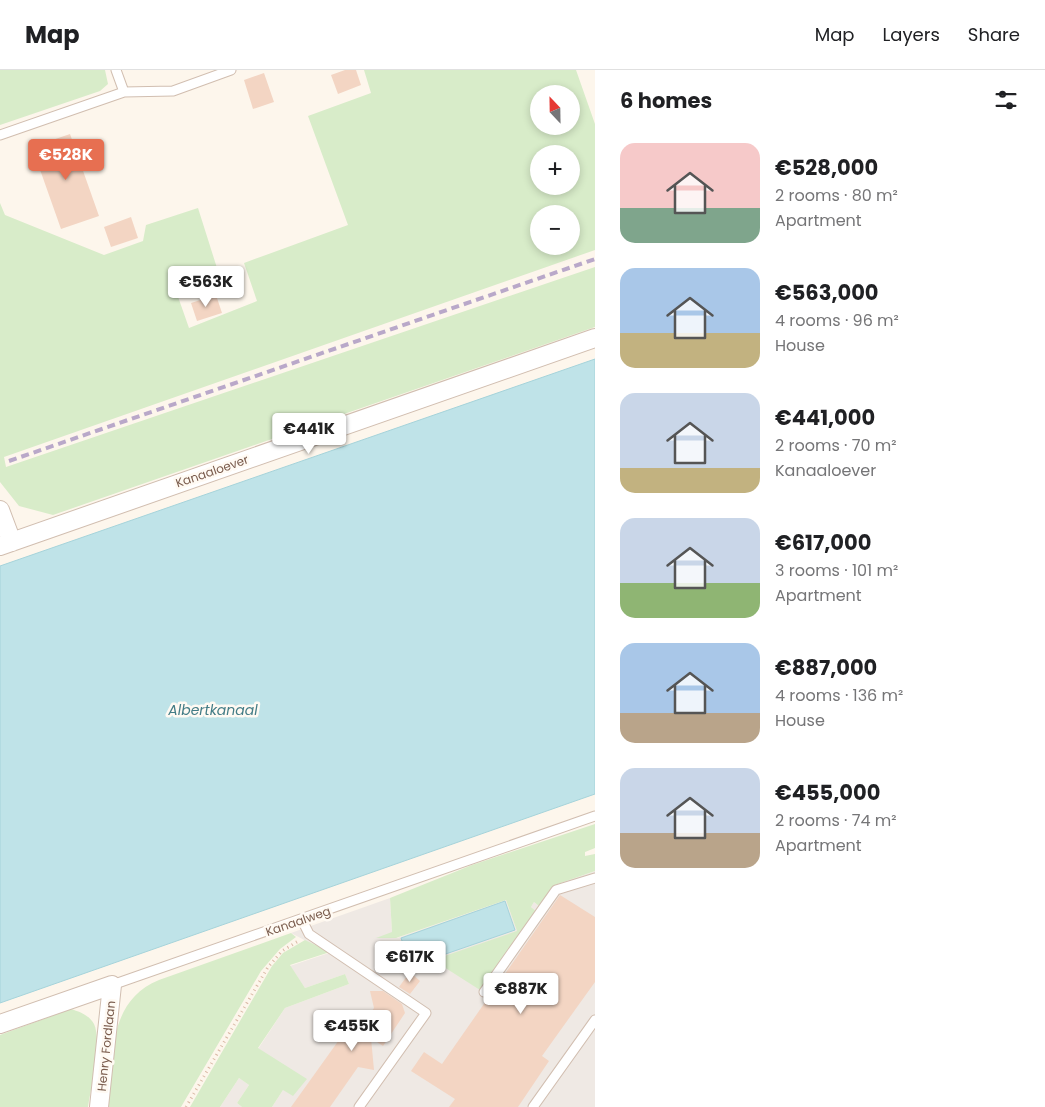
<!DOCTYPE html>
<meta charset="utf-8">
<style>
body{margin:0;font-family:Poppins,sans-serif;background:#f6f6f6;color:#202124;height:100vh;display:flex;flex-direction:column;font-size:19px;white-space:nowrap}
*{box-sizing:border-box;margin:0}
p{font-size:16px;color:#757577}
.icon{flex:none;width:28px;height:28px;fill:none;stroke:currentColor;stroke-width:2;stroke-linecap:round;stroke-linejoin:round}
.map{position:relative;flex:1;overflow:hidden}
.sheet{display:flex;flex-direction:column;background:#fff;width:450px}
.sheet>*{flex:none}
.needle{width:32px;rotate:338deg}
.fabs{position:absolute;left:530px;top:15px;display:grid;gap:10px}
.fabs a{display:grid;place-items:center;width:50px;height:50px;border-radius:50%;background:#fff;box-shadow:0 2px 8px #0003;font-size:25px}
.price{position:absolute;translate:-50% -42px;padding:0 11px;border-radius:5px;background:#fff;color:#222;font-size:16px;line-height:32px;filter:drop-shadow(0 1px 2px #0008)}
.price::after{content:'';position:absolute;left:50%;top:30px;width:15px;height:11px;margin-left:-8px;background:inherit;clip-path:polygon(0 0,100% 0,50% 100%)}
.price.on{background:#e76f51;color:#fff}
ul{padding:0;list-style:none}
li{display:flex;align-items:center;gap:15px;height:125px;padding:0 25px}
li span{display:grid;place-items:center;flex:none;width:140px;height:100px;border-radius:15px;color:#555}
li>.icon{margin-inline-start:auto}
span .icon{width:60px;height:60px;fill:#fffc;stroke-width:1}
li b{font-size:21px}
h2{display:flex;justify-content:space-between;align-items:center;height:60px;padding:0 25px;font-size:21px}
header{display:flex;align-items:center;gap:30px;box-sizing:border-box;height:70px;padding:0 25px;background:#fff;border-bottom:1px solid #e0e0e0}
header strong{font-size:24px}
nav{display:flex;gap:28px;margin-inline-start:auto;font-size:18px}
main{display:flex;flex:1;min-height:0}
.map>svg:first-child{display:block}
.industrial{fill:#efe9e4}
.green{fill:#d8ecc9;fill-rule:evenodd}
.water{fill:#bfe3e8;stroke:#a5d3da}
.building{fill:#f3d5c3}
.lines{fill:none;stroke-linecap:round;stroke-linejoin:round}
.lane-casing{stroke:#d1beb0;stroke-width:11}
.street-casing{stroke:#d1beb0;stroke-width:20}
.path{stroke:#d9b8a5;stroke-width:3;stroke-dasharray:1 4;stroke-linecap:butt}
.lane{stroke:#fff;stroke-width:9}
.street{stroke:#fff;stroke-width:18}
.rail{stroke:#b9a8c9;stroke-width:4;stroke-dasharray:8 5;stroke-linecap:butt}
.labels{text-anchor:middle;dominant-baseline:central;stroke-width:5;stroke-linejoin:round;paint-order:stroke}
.street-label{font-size:12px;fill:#7a5c4d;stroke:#fffaf3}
.water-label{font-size:14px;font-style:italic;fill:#437c86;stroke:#fffaf3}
</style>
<header>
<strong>Map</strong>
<nav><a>Map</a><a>Layers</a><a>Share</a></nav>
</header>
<main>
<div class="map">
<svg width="595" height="1037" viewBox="0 0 595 1037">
<rect width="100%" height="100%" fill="#fdf6ec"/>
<!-- industrial -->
<path class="industrial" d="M595 801V1037H272L283 1020 258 979 285 938 349 914 345 904 305 918 290 896 329 883 291 863 390 828 392 862 397 868 506 830 517 861 480 920 537 842 531 837 534 832 540 837 555 815Z
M239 1008 249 1015 237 1033 242 1037H220Z"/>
<!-- green -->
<path class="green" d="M0 0H105L108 14 100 21 0 55Z
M364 0H576L595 54V180L4 387 6 397 595 197V257L53 445 19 436 0 412V133L5 145 104 185 143 171 146 155 198 138 217 198 214 206 176 221 189 258 257 231 244 193 348 155 308 46 371 23ZM539 24H571V56H539ZM539 84H571V116H539ZM539 144H571V176H539Z
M595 754V778L585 782V786L595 784V801L555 815 540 837 534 832 531 837 537 842 480 920 433 890 517 861 506 830 396 868H376L392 862 390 828 472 795Z
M291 863 296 867 280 879 261 901 181 1037H108C113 989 107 931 159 910Z
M305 870 330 882 290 895 305 918 345 904 349 914 285 938 258 978 307 1009 293 1026 283 1020 272 1037H242L237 1033 249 1015 239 1008 220 1037H190L272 896 283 883Z
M71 939C80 942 89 945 94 954 102 970 91 1018 88 1037H0V965Z"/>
<!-- water -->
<path class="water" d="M595 289V724L0 933V496Z
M505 831 515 860 411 896 401 868Z"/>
<!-- building -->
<path class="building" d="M345 0H356L361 15 338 24 331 5Z
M264 3 274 32 253 39 244 10Z
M70 64 99 146 61 159 32 77Z
M131 147 138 168 111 177 104 157Z
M216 225 222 243 197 251 191 233Z
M560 825 595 847V912L542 986 549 991 518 1037H449L455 1029 411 1001 424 982 442 994Z
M410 902 420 911 410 924 399 917Z
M370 921H383L402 934 405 943 383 976 371 968 374 1000 358 997 330 1037H291L344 963 337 958 344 948 359 959 374 938Z"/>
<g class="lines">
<!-- lane casing -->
<g class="lane-casing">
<path id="lane" d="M116 0 124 22 173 21 231 0
M0 65 124 22
M302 850 309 864 426 943 359 1037
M112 915 595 746
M484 922 556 820 595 808
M533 1037 595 950"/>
</g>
<!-- street casing -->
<g class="street-casing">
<path id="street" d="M0 440 12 472
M0 476 595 268
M0 954 112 915 99 1037"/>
</g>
<!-- path -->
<path class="path" d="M186 1037 268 897 282 881 300 870"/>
<!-- lane -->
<use href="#lane" class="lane"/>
<!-- street -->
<use href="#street" class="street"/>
<!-- rail -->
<path class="rail" d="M9 391 595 189"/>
</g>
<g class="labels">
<!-- street labels -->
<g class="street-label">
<text transform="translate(212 401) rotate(-19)">Kanaaloever</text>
<text transform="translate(298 851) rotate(-19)">Kanaalweg</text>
<text transform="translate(106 976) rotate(-84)">Henry Fordlaan</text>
</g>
<!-- water labels -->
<g class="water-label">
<text x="213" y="640">Albertkanaal</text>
</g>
</g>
</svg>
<div class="fabs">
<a><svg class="needle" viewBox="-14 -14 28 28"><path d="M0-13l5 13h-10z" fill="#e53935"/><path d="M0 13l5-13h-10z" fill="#757577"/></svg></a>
<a>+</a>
<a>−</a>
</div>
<b class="price on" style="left:66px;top:111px">€528K</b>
<b class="price" style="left:206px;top:238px">€563K</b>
<b class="price" style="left:309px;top:385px">€441K</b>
<b class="price" style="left:410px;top:913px">€617K</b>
<b class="price" style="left:521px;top:945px">€887K</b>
<b class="price" style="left:352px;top:982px">€455K</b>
</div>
<section class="sheet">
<h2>6 homes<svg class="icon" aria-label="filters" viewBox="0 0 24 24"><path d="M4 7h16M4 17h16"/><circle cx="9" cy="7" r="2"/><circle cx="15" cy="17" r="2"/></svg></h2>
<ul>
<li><span style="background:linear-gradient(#f6c9c9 65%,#7fa58c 0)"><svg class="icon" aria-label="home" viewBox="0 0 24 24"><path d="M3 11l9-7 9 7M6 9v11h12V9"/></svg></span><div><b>€528,000</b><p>2 rooms · 80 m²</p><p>Apartment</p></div></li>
<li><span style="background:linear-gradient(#a9c7e8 65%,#c2b280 0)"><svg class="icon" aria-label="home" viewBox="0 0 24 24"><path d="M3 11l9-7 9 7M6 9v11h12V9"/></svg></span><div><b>€563,000</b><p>4 rooms · 96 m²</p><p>House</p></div></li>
<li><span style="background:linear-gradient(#c9d6e8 75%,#c2b280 0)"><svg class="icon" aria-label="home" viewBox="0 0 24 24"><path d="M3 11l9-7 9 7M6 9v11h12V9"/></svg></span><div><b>€441,000</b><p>2 rooms · 70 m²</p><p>Kanaaloever</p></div></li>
<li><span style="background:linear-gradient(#c9d6e8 65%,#8fb573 0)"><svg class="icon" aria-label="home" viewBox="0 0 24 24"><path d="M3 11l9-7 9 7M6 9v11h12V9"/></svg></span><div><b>€617,000</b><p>3 rooms · 101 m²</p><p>Apartment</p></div></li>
<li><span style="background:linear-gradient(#a9c7e8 70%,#b9a48a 0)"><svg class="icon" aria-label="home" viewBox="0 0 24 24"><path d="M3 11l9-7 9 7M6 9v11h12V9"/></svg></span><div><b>€887,000</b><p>4 rooms · 136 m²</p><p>House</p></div></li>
<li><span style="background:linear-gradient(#c9d6e8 65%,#b9a48a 0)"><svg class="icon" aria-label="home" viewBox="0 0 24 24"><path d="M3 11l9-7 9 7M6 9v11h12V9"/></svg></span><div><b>€455,000</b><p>2 rooms · 74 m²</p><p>Apartment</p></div></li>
</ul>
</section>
</main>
